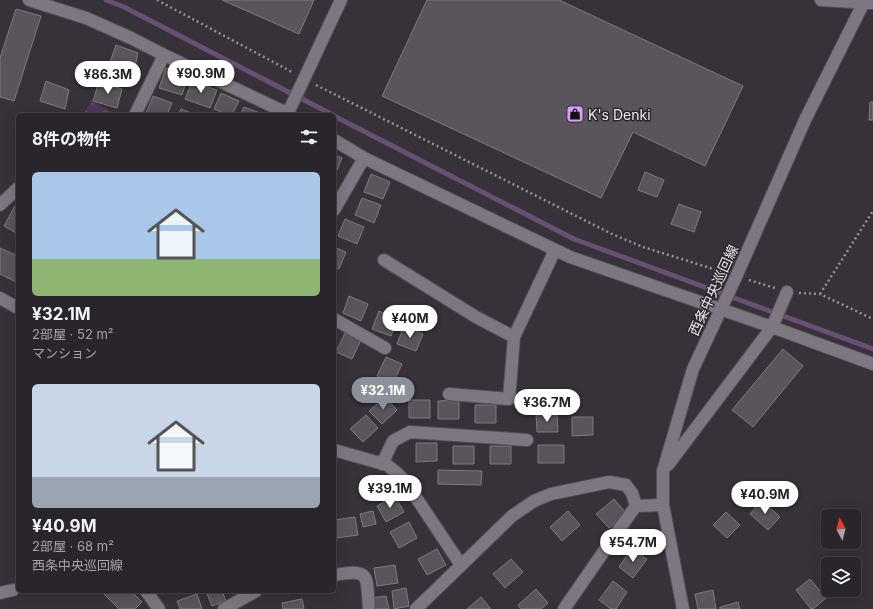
<!DOCTYPE html>
<html lang="ja">
<meta charset="utf-8">
<style>
body{margin:0;font-family:Inter,"Noto Sans JP",sans-serif;background:#353137;color:#f1f3f6;height:100vh;display:flex;flex-direction:column;font-size:15px;white-space:nowrap}
*{box-sizing:border-box;margin:0}
p{font-size:13px;color:#a5a5a9}
.icon{flex:none;width:22px;height:22px;fill:none;stroke:currentColor;stroke-width:2;stroke-linecap:round;stroke-linejoin:round}
.map{position:relative;flex:1;overflow:hidden}
.panel{position:absolute;left:16px;top:113px;width:320px;height:480px;display:flex;flex-direction:column;background:#29252b;border-radius:6px;box-shadow:0 4px 16px #0002,0 0 0 1px #454247}
.panel>*{flex:none}
.needle{width:26px;rotate:353deg}
.fabs{position:absolute;left:821px;top:509px;display:grid;gap:8px}
.fabs a{display:grid;place-items:center;width:40px;height:40px;border-radius:6px;background:#29252b;box-shadow:0 4px 16px #0002,0 0 0 1px #454247;font-size:20px}
.price{position:absolute;translate:-50% -34px;padding:0 9px;border-radius:14px;background:#fff;color:#222;font-size:13px;line-height:26px;filter:drop-shadow(0 1px 2px #0008)}
.price::after{content:'';position:absolute;left:50%;top:24px;width:12px;height:9px;margin-left:-6px;background:inherit;clip-path:polygon(0 0,100% 0,50% 100%)}
.price.active{background:#8c9099;color:#fff}
ul{padding:0;list-style:none}
li{display:grid;align-content:center;gap:8px;height:212px;padding:0 16px}
li span{display:grid;place-items:center;height:124px;border-radius:6px;color:#555}
li>.icon{margin-inline-start:auto}
span .icon{width:72px;height:72px;fill:#fffc;stroke-width:1}
li b{font-size:17px}
h2{display:flex;justify-content:space-between;align-items:center;height:48px;padding:0 16px;font-size:17px}
.map>svg:first-child{display:block}
.forest{fill:url(#forest-crowns)}
.lines{fill:none;stroke-linecap:round;stroke-linejoin:round}
.stream{stroke:#6a4f75;stroke-width:5}
.building{fill:#5a545d;stroke:#7e7881}
.minor-casing{stroke:#544f55;stroke-width:14}
.path{stroke:#959096;stroke-width:2.5;stroke-dasharray:2 3;stroke-linecap:butt}
.minor{stroke:#7e7781;stroke-width:12}
.labels{text-anchor:middle;dominant-baseline:central;stroke-width:3;stroke-linejoin:round;paint-order:stroke}
.poi-label{font-size:14px;fill:#ece8ed;stroke:#2c272f;text-anchor:start}
.street-label{font-size:14px;fill:#ece8ed;stroke:#2c272f}
</style>
<div class="map">
<svg width="873" height="609" viewBox="0 0 873 609">
<defs>
<pattern id="forest-crowns" width="20" height="18" patternUnits="userSpaceOnUse"><rect width="20" height="18" fill="#4f375a"/><path d="M2 6a3 3 0 1 1 6 0M12 15a3 3 0 1 1 6 0" fill="none" stroke="#685472"/></pattern>
</defs>
<rect width="100%" height="100%" fill="#373139"/>
<!-- forest -->
<path class="forest" d="M91 101 118 115H83Z"/>
<g class="lines">
<!-- stream -->
<path class="stream" d="M106 0 124 7 333 115
M334 116 574 239 873 349"/>
</g>
<!-- building -->
<path class="building" d="M222 0H314L299 34Z
M427 0H559L743 86 705 166 633 132 601 198 382 96Z
M16 9 41 16 14 101 0 97V58Z
M116 45 138 53 134 72 109 65Z
M166 68 188 76 182 95 159 88Z
M46 81 69 90 65 109 40 101Z
M99 81 122 89 117 108 93 101Z
M192 81 217 90 210 108 185 99Z
M221 93 239 101 232 115H228L214 109Z
M153 96 172 103 167 115H151L146 113Z
M870 102H873V120H869Z
M244 107 263 114 262 115H240Z
M181 109 196 115H178Z
M334 155 342 158 335 175H334Z
M645 172 664 180 657 197 638 190Z
M371 174 390 182 383 199 364 192Z
M362 198 381 205 374 223 355 215Z
M679 204 701 212 694 232 671 224Z
M15 206 18 208V234L4 226Z
M345 219 364 227 357 244 338 236Z
M334 247 346 252 339 269 334 267Z
M0 248 18 256V283L0 274Z
M349 296 368 304 361 321 343 313Z
M379 311 398 319 391 336 372 329Z
M404 326 423 334 416 351 397 344Z
M345 333 361 340 352 359 336 352Z
M783 349 803 366 753 427 732 410Z
M386 357 402 364 393 383 377 376Z
M385 397 397 410 382 424 369 411Z
M409 400H430V418H409Z
M459 400V419H438V401Z
M475 405H496V423H475Z
M536 414H557L558 432H537Z
M366 415 378 428 363 442 350 429Z
M572 417H593V435L572 436Z
M416 443H437V461L416 462Z
M538 445H564V463H538Z
M453 446H474V464H453Z
M490 446H511V464H490Z
M438 470 482 471 481 485 438 484Z
M395 496 404 512 386 522 377 506Z
M614 499 626 513 609 528 596 514Z
M762 500 780 517 768 530 750 514Z
M373 511 376 524 363 527 360 514Z
M568 511 580 525 562 541 550 527Z
M726 512 740 525 727 538 713 525Z
M355 517 358 535 337 538 334 520Z
M409 522 417 538 399 548 390 532Z
M632 548 647 559 633 578 619 567Z
M437 549 446 565 427 575 418 559Z
M511 559 523 572 505 588 493 574Z
M395 565 398 583 377 586 374 568Z
M810 579 826 598 813 609H811L796 590Z
M613 581 627 592 616 609H611L599 600Z
M406 588 409 606 394 609 392 591Z
M536 589 548 603 541 609H521L518 605Z
M713 590 716 609H698L695 594Z
M101 591H131L142 602 135 609H119Z
M206 591H222L226 601 212 606Z
M197 594 202 609H180L177 601Z
M386 596 389 609H374L372 598Z
M481 597 491 609H467Z
M302 599 304 609H283L282 603Z
M738 602 740 609H720V607Z"/>
<g class="lines">
<!-- minor casing -->
<g class="minor-casing">
<path id="minor" d="M29 0 86 18 131 38 164 55 291 115
M821 0 871 3
M288 113 341 0
M135 115 164 55
M334 140 364 158 570 257 772 327 873 364
M0 205 18 188
M334 210 364 158
M384 260 476 317 514 337
M0 298 18 308
M334 319 385 348
M449 394 509 399 514 337 555 250
M334 450 387 465 397 473 405 481 461 565
M382 464 393 441 410 432 527 440
M668 465 772 327 787 292
M334 575C372 568 366 576 369 609
M146 591 159 609
M0 593 13 590
M224 609 256 591
M416 609 512 516 534 501 551 494 609 482 626 485 632 493 636 506
M564 609 620 528 636 506 663 505
M683 609 663 505V471L693 369 736 277 805 120 865 0"/>
</g>
<!-- path -->
<path class="path" d="M157 0 292 72
M316 85 612 234 643 247 723 272
M749 280 775 288
M799 293 820 294 873 319
M820 294 873 211"/>
<!-- minor -->
<use href="#minor" class="minor"/>
</g>
<!-- icons -->
<defs>
<g id="shop-square" transform="scale(0.9)"><rect x="-9" y="-9" width="18" height="18" rx="4" fill="#da9af6" stroke="#2c272f"/><path d="M-5-2.5h2.3a2.7 3.5 0 0 1 5.4 0H5L5.5 6h-11ZM-1.5-2.5h3a1.5 2.3 0 0 0-3 0Z" fill="#111"/></g>
</defs>
<g fill-rule="evenodd">
<use href="#shop-square" x="575" y="114"/>
</g>
<g class="labels">
<!-- poi labels -->
<g class="poi-label">
<text x="588" y="114">K's Denki</text>
</g>
<!-- street labels -->
<g class="street-label">
<text transform="translate(713 290) rotate(-65)">西条中央巡回線</text>
</g>
</g>
</svg>
<div class="fabs">
<a><svg class="needle" viewBox="-14 -14 28 28"><path d="M0-13l5 13h-10z" fill="#e53935"/><path d="M0 13l5-13h-10z" fill="#a5a5a9"/></svg></a>
<a><svg class="icon" aria-label="layers" viewBox="0 0 24 24"><path d="M12 4l9 5-9 5-9-5zM3 14l9 5 9-5"/></svg></a>
</div>
<b class="price" style="left:201px;top:94px">¥90.9M</b>
<b class="price" style="left:108px;top:95px">¥86.3M</b>
<b class="price" style="left:410px;top:339px">¥40M</b>
<b class="price active" style="left:383px;top:411px">¥32.1M</b>
<b class="price" style="left:547px;top:423px">¥36.7M</b>
<b class="price" style="left:390px;top:509px">¥39.1M</b>
<b class="price" style="left:765px;top:515px">¥40.9M</b>
<b class="price" style="left:633px;top:563px">¥54.7M</b>
<section class="panel">
<h2>8件の物件<svg class="icon" aria-label="filters" viewBox="0 0 24 24"><path d="M4 7h16M4 17h16"/><circle cx="9" cy="7" r="2"/><circle cx="15" cy="17" r="2"/></svg></h2>
<ul>
<li><span style="background:linear-gradient(#a9c7e8 70%,#8fb573 0)"><svg class="icon" aria-label="home" viewBox="0 0 24 24"><path d="M3 11l9-7 9 7M6 9v11h12V9"/></svg></span><div><b>¥32.1M</b><p>2部屋 · 52 m²</p><p>マンション</p></div></li>
<li><span style="background:linear-gradient(#c9d6e8 75%,#9aa5b1 0)"><svg class="icon" aria-label="home" viewBox="0 0 24 24"><path d="M3 11l9-7 9 7M6 9v11h12V9"/></svg></span><div><b>¥40.9M</b><p>2部屋 · 68 m²</p><p>西条中央巡回線</p></div></li>
</ul>
</section>
</div>
